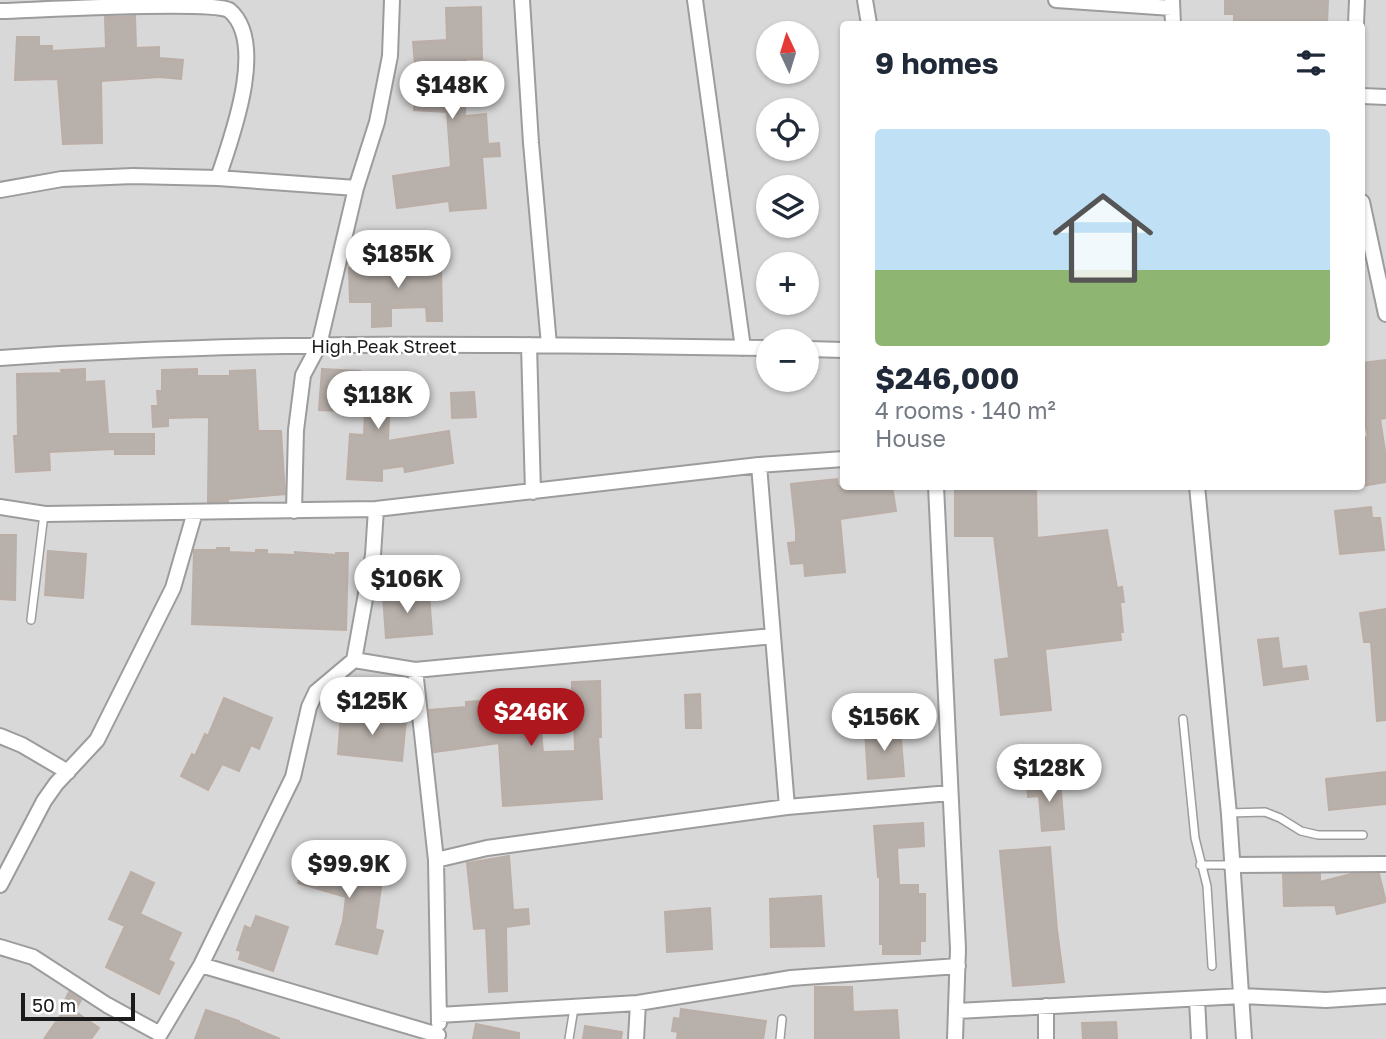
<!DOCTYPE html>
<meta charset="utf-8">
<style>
body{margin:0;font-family:"Golos Text",sans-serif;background:#f6f6f7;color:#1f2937;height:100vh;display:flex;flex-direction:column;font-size:26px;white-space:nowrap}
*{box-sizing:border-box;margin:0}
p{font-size:23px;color:#747a83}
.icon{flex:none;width:38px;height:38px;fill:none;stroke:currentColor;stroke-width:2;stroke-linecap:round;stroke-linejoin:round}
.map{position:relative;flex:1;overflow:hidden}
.drawer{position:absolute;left:840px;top:21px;width:525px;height:469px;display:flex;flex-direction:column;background:#fff;border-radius:7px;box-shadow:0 2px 5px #0004}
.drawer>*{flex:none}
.needle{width:46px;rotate:356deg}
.buttons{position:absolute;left:756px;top:21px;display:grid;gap:14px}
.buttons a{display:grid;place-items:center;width:63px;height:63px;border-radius:50%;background:#fff;box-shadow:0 2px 5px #0004;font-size:35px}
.scale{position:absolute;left:21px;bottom:18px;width:114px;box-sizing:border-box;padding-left:7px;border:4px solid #1b1b1b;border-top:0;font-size:19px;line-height:24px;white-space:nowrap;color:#1b1b1b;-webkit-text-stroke:5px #fff;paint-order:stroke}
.price{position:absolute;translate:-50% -60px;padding:0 16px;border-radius:24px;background:#fff;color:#222;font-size:23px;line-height:46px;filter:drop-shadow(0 2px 4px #0008)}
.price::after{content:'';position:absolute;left:50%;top:42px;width:21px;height:16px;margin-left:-10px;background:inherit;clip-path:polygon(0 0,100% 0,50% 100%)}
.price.active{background:#ae171e;color:#fff}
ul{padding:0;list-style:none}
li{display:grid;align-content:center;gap:14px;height:371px;padding:0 35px}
li span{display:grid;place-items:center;height:217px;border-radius:7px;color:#555}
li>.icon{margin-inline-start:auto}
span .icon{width:126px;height:126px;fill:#fffc;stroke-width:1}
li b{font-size:30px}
h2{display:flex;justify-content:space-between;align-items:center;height:84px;padding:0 35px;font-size:30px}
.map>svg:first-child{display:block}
.residential{fill:#d9d8d8;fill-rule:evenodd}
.building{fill:#b8b0ab;stroke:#bbaea6;stroke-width:2}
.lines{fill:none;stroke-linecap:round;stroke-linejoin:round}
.service-casing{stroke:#9c9c9c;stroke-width:10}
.minor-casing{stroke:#9c9c9c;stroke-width:18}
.service{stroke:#fff;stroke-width:7}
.minor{stroke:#fff;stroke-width:14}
.labels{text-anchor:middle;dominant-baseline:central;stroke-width:5;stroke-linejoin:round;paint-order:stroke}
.street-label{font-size:18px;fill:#1b1b1b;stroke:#fff}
</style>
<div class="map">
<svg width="1386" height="1039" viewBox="0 0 1386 1039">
<rect width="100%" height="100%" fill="#ebe7e1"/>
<!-- residential -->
<path class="residential" d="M0 0H1386V1039H0ZM844 24H1362V486H844ZM768 33H807V72H768ZM768 110H807V149H768ZM768 187H807V226H768ZM768 264H807V303H768ZM768 341H807V380H768Z"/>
<!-- building -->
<path class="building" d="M1225 0H1328L1327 24H1234V14H1225Z
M481 7 482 59H466L465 116 486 114 488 144 499 143 500 156 482 157 486 208 450 211 449 201 397 208 393 176 451 167 447 112 414 110 415 86H449V62L415 65 413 42 447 40 446 8Z
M135 16 136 48 159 47V58L183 60 181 79 160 77 101 81 102 143 63 144 58 79 15 80 17 37H39V46H52V51L106 48 105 17Z
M441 264 442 321H427L426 307 391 308V326L372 327V302H350L349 268Z
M1386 360V418L1380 419 1386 457V482L1362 486V438L1368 437 1362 407V363Z
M85 369V382L104 381 108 434H154V454H115V449L49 452 50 470 16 472 14 436H18L17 374 62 373 61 370Z
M197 369V376H230V371L255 370 258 431H281L285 494 228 499V502H208L209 417 168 418V426L153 427 152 406H158L157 391H162V370Z
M322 369 360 371 359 390 384 391 383 396H390L388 441 449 431 453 463 405 472 404 466 382 469V481L347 479 350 434 364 435 365 412 319 410Z
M474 392 476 417 452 418 451 393Z
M837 479 838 486H892L896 511 840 519 845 572 805 576 804 563 791 564 788 543 796 542V531L791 484Z
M1036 487 1037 538 1107 530 1117 588 1122 587 1124 602H1120L1123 632H1120L1121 640 1045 649 1051 710 1001 715 995 660 1009 658 994 536H955V488Z
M1371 507 1372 518H1380L1384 550 1340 554 1335 511Z
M0 535H16L15 600 0 599Z
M217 548H229V552L256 553V550H267V554L295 555V552L336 555V553H348L346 630 192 624 194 550H217Z
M48 551 86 554 83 598 45 595Z
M429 593 432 634 386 638 383 596Z
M1386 609V720L1377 721 1371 642H1364L1360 613Z
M1278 638 1282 669 1306 666 1308 679 1264 685 1258 640Z
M600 681 601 737H598L602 799 503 806 499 743 434 752 429 710 466 707V702L494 700 495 708 522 706 524 733 541 731 543 752 575 751 574 721H567L566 703H572V682Z
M700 694 701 728H686L685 695Z
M224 698 272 718 259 749 251 745 239 771 222 764 208 790 181 776 192 754 195 756 205 734 208 736Z
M928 705 929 720 908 722 907 706Z
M341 715 406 720 402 761 338 754Z
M900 727 904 776 868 779 865 730Z
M1386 772V804L1329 810 1326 779Z
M1060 780 1064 829 1042 831 1039 796 1028 797 1027 783Z
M923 823 924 846 897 848 899 885H918V894H925V941H920V954H883V944H880V877H878L874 826Z
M1050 847 1057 930 1064 982 1013 986 1000 851Z
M307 853 338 863 337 867 383 873 375 929 383 931 377 954 336 944 343 921 346 897 298 883Z
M509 856 513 910 528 909 529 924 506 927 507 991 489 992 486 928 474 929 467 863Z
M131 872 154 883 140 914 181 933 168 960 174 963 159 994 106 967 125 926 109 919Z
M1283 874H1320V882L1351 874H1379L1386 902 1337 914 1335 905 1284 906Z
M821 896 824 946 771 947 770 899Z
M710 908 712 949 667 952 665 912Z
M256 916 288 927 273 971 239 959 241 951 237 950 245 926 251 929Z
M815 987H852L853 1012 897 1010 899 1039H815Z
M69 992 81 1000 76 1009 64 1002Z
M67 1006 99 1028 91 1039H44Z
M681 1009 766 1021 763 1039H677L678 1032 672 1031 674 1018 680 1019Z
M206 1010 239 1021V1022L280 1039H195Z
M1116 1022 1117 1039H1083L1082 1023Z
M476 1024 519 1033V1039H473Z
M585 1026 622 1032 621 1039H583Z"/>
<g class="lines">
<!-- service casing -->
<g class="service-casing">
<path id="service" d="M31 620 44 514
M1183 719 1195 838 1207 886 1212 966
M1229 813 1265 812 1280 818 1301 831 1318 835H1363
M1200 865H1231
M569 1039 574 1008
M780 1039 782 1019"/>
</g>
<!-- minor casing -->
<g class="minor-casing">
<path id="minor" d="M522 0 531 143 549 345
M695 0 743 348
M865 0 869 24
M1056 0 1172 8
M1172 1 1173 24
M0 11C37 10 208 0 229 10 268 42 231 139 218 178L133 176 62 179 0 190
M1356 24 1357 0
M1362 96 1386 97
M218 178 356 188
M1362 202 1386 314
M529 345 533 492
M807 349 844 350
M0 358C255 340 512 344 768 348
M759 465 787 807
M936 486 958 949 955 1039
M1197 486 1229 814 1244 1039
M0 507 45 514 376 509 759 465 844 459
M294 511 296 430 303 375 319 345 356 188 377 122 390 56 392 0
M354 660 415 670 773 636
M415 670 436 860 487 848 787 807 950 793
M0 736 22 745 68 772
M436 860 439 1023
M1231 865 1386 864
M0 885 44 801 56 784 97 740 173 588 195 512
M0 947 33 957 107 1005 160 1034 201 965 293 777 309 707 316 692 354 660 373 555 376 509
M201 965 438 1035
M1197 999 1199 1039
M1046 1006V1039
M957 1011 1242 996 1326 1000 1386 996
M439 1015 638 1003 791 978 958 966
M636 1039 638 1003"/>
</g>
<!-- service -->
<use href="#service" class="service"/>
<!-- minor -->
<use href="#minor" class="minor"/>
</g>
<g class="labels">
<!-- street labels -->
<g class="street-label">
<text x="384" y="346">High Peak Street</text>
</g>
</g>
</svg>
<div class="buttons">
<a><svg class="needle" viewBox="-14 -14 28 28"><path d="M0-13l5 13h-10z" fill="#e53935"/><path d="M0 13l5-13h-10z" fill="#747a83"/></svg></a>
<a><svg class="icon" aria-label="locate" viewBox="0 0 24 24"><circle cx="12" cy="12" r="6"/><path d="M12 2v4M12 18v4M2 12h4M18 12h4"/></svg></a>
<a><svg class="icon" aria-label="layers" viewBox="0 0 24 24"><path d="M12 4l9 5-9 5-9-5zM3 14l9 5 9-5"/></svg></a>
<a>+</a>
<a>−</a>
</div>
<div class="scale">50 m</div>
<b class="price" style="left:452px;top:121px">$148K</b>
<b class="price" style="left:398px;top:290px">$185K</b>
<b class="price" style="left:378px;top:431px">$118K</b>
<b class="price" style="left:407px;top:615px">$106K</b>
<b class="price" style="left:372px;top:737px">$125K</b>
<b class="price active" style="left:531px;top:748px">$246K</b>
<b class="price" style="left:884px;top:753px">$156K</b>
<b class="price" style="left:1049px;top:804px">$128K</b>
<b class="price" style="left:349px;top:900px">$99.9K</b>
<section class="drawer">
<h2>9 homes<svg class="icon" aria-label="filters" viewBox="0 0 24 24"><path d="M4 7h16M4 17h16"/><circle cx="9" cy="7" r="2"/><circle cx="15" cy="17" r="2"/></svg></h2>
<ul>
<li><span style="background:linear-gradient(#bfe0f5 65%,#8fb573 0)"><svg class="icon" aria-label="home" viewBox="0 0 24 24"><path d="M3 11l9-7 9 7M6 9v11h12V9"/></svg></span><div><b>$246,000</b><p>4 rooms · 140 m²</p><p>House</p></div></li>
</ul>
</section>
</div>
